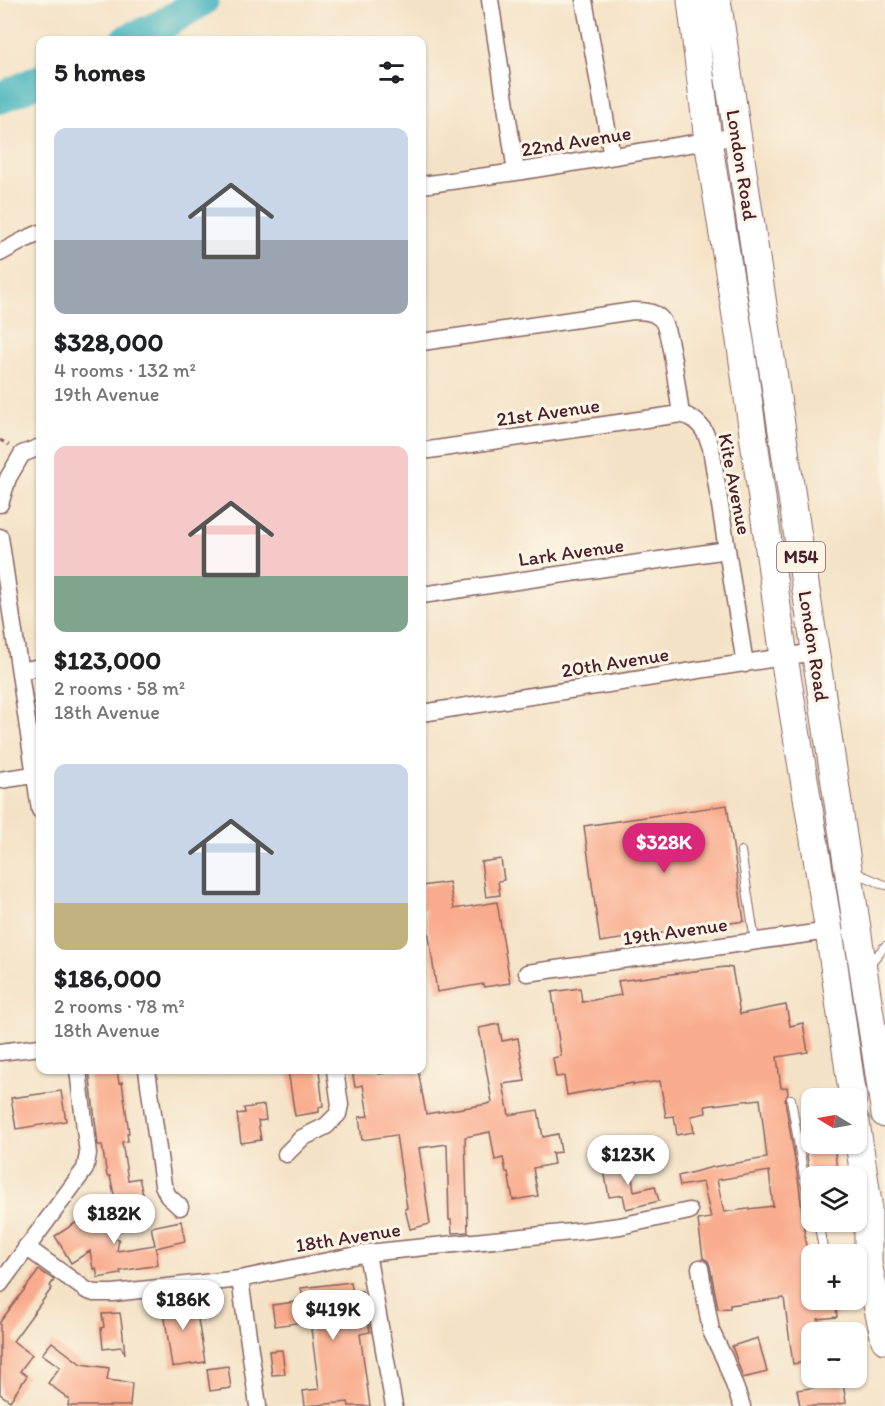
<!DOCTYPE html>
<meta charset="utf-8">
<style>
body{margin:0;font-family:Itim,sans-serif;background:#f2f2f2;color:#202124;height:100vh;display:flex;flex-direction:column;font-size:22px;white-space:nowrap}
*{box-sizing:border-box;margin:0}
p{font-size:20px;color:#757577}
.icon{flex:none;width:33px;height:33px;fill:none;stroke:currentColor;stroke-width:2;stroke-linecap:round;stroke-linejoin:round}
.map{position:relative;flex:1;overflow:hidden}
.side{position:absolute;left:36px;top:36px;width:390px;height:1038px;display:flex;flex-direction:column;background:#fff;border-radius:12px;box-shadow:0 2px 4px #0004}
.side>*{flex:none}
.needle{width:39px;rotate:280deg}
.controls{position:absolute;left:801px;top:1088px;display:grid;gap:12px}
.controls a{display:grid;place-items:center;width:66px;height:66px;border-radius:12px;background:#fff;box-shadow:0 2px 4px #0004;font-size:30px}
.price{position:absolute;translate:-50% -51px;padding:0 14px;border-radius:21px;background:#fff;color:#222;font-size:20px;line-height:39px;filter:drop-shadow(0 2px 3px #0008)}
.price::after{content:'';position:absolute;left:50%;top:36px;width:18px;height:14px;margin-left:-9px;background:inherit;clip-path:polygon(0 0,100% 0,50% 100%)}
.price.on{background:#db2777;color:#fff}
ul{padding:0;list-style:none}
li{display:grid;align-content:center;gap:12px;height:318px;padding:0 18px}
li span{display:grid;place-items:center;height:186px;border-radius:12px;color:#555}
li>.icon{margin-inline-start:auto}
span .icon{width:108px;height:108px;fill:#fffc;stroke-width:1}
li b{font-size:26px}
h2{display:flex;justify-content:space-between;align-items:center;height:72px;padding:0 18px;font-size:26px}
.map>svg:first-child{display:block}
.lines{fill:none;stroke-linecap:round;stroke-linejoin:round}
.river{stroke:#44b4bd;stroke-width:32}
.building{fill:#f9ac8d;fill-rule:evenodd}
.service-casing{stroke:#866361;stroke-width:10}
.minor-casing{stroke:#866361;stroke-width:19}
.primary-casing{stroke:#866361;stroke-width:29}
.path{stroke:#866361;stroke-width:3;stroke-dasharray:4.5 4.5;stroke-linecap:butt}
.service{stroke:#fff;stroke-width:8}
.minor{stroke:#fff;stroke-width:16}
.primary{stroke:#fff;stroke-width:27}
.labels{text-anchor:middle;dominant-baseline:central;stroke-width:6;stroke-linejoin:round;paint-order:stroke}
.shield{fill:#fcf5e5;stroke:#7f5f63;stroke-width:1.5}
.shield-label{font-size:18px;font-weight:bold;fill:#4a1f2b}
.street-label{font-size:20px;fill:#4a1f2b;stroke:#fcf5e5}
</style>
<div class="map">
<svg width="885" height="1406" viewBox="0 0 885 1406">
<rect width="100%" height="100%" fill="#fcf5e5"/>
<filter id="ink" filterUnits="userSpaceOnUse"><feTurbulence type="fractalNoise" baseFrequency=".0167" numOctaves="2"/><feDisplacementMap in="SourceGraphic" scale="12" xChannelSelector="R" yChannelSelector="G"/><feConvolveMatrix kernelMatrix="1 2 1 2 8 2 1 2 1" color-interpolation-filters="sRGB"/></filter>
<filter id="wash" filterUnits="userSpaceOnUse"><feTurbulence type="fractalNoise" baseFrequency=".008" numOctaves="4" result="noise"/><feDisplacementMap in="SourceGraphic" scale="24" xChannelSelector="R" yChannelSelector="G"/><feGaussianBlur stdDeviation="1.35" result="paint"/><feColorMatrix in="noise" values="0 0 0 0 0 0 0 0 0 0 0 0 0 0 0 0 0 1.4 0 .05"/><feComposite in="paint" operator="in"/></filter>
<g filter="url(#wash)">
<rect width="100%" height="100%" fill="#f4e2c6"/>
<g class="lines">
<!-- river -->
<path class="river" d="M127 40 160 26 203 0
M0 98 40 80"/>
</g>
<g id="blocks">
<!-- building -->
<path class="building" d="M727 805 744 921 600 942 584 826Z
M501 859 504 880 498 881 500 895 486 897 481 862Z
M449 882 454 909 497 902 510 983 484 987 483 984 437 992 425 909H422V886Z
M725 967 732 968 740 1014 786 1005 790 1026 803 1023 808 1052 777 1057 781 1088 787 1087 788 1094 785 1100 799 1185 812 1299H835L837 1317 818 1319 821 1332H812V1361L793 1364 784 1298 730 1305V1308L718 1309 710 1266 708 1261 703 1258 698 1220 711 1218 703 1182 680 1186 678 1176 713 1167 767 1158 760 1099 705 1106 706 1113 691 1116 694 1132 677 1135 674 1116 666 1117 660 1081 633 1085V1083L567 1095 564 1076 556 1077 553 1058 561 1056 552 992 580 988 582 1002 621 995 618 981ZM769 1171 773 1206 724 1212 717 1180Z
M499 1024 502 1041 518 1038 525 1081 503 1084 509 1115 538 1110 543 1137 558 1134 561 1152 552 1153 554 1164 533 1168 538 1196 513 1200 508 1172H506L503 1158 495 1160 490 1132 465 1137 468 1232 452 1233 451 1220H449L447 1144 419 1148 430 1224 410 1229 405 1209 407 1208 396 1135 362 1140 359 1117 368 1116 363 1085 355 1087 352 1070H379V1074L403 1070H418L426 1114 488 1104 492 1102 479 1028Z
M89 1070H117L119 1083 122 1082 129 1133H127L128 1141 122 1142 128 1180 139 1178 146 1207 118 1213 110 1176H107L102 1145H98Z
M288 1070H319L323 1106 319 1107V1112L295 1116Z
M61 1091 66 1121 16 1129 11 1098Z
M264 1105 266 1120 258 1121 261 1140 241 1143 237 1114 245 1113 244 1108Z
M812 1116V1143H834L837 1172 810 1175 801 1118Z
M629 1158 634 1191 655 1186 659 1201 626 1209 623 1195 609 1197 604 1170 613 1168 612 1162Z
M86 1213 115 1217 112 1238 119 1239 117 1251 155 1245 151 1227 181 1221 185 1241 156 1248 158 1265 120 1271 121 1274 98 1278 96 1268 93 1269 90 1251 71 1263 55 1236 85 1217Z
M39 1270 54 1280 50 1286 52 1288 13 1341 32 1355 20 1371 27 1376 10 1401 0 1394V1322Z
M351 1282 353 1293 362 1291 370 1332 360 1334 370 1406H349L348 1402 305 1406 303 1391 319 1389 310 1321 275 1326 272 1305 303 1301 301 1288Z
M194 1295 205 1362 172 1367 162 1298Z
M120 1313 122 1326 125 1354 121 1347 103 1349 101 1328 104 1327 102 1314Z
M758 1338 767 1372 743 1378 732 1346Z
M52 1342 81 1364 109 1368 107 1380 132 1383 130 1406H68L69 1399 48 1383 60 1367 42 1354Z
M282 1350 285 1374 272 1375 269 1351Z
M228 1366 231 1388 210 1391 207 1369Z
M843 1383 846 1403 829 1406H800L797 1390Z"/>
</g>
</g>
<g filter="url(#ink)">
<use href="#blocks" fill-opacity="0" stroke="#866361" stroke-width="1.5"/>
<g class="lines">
<!-- service casing -->
<g class="service-casing">
<path id="service" d="M741 851 755 941
M854 872 885 885
M868 966 885 946
M791 1099 805 1183 812 1201
M818 1221 824 1254"/>
</g>
<!-- minor casing -->
<g class="minor-casing">
<path id="minor" d="M490 0 516 172
M584 0 612 156
M422 185 516 172 738 136
M0 253 24 240 40 233
M422 342 633 311C642 311 653 311 660 318 671 327 678 397 681 414 699 419 706 431 711 448L745 664
M422 451 681 414
M0 504 8 478 22 454 40 447
M0 537 40 810
M422 595 727 550
M20 671 40 667
M422 713 815 652
M0 780 40 774
M527 973 829 931
M0 1052 40 1047
M147 1070 163 1185 168 1196 180 1207
M286 1154 302 1138 326 1126 338 1114 340 1105 335 1070
M26 1247 86 1290 94 1293H113L240 1279 367 1253 581 1231 620 1226 689 1211
M367 1253 394 1406
M700 1268 711 1331 725 1360 742 1406
M240 1279 258 1406
M0 1284 85 1169 88 1154 78 1070"/>
</g>
<!-- primary casing -->
<g class="primary-casing">
<path id="primary" d="M691 0 708 140 741 347 784 657 829 931 853 1098
M717 0 885 1114
M856 1122 868 1203V1264L885 1340"/>
</g>
<!-- path -->
<path class="path" d="M0 440 9 445"/>
<!-- service -->
<use href="#service" class="service"/>
<!-- minor -->
<use href="#minor" class="minor"/>
<!-- primary -->
<use href="#primary" class="primary"/>
</g>
</g>
<g class="labels">
<!-- shield labels -->
<rect class="shield" x="777" y="542" width="48" height="30" rx="4.5"/>
<g class="shield-label">
<text x="801" y="557">M54</text>
</g>
<!-- street labels -->
<g class="street-label">
<text transform="translate(576 141) rotate(-9)">22nd Avenue</text>
<text transform="translate(742 165) rotate(81)">London Road</text>
<text transform="translate(548 412) rotate(-8)">21st Avenue</text>
<text transform="translate(735 484) rotate(79)">Kite Avenue</text>
<text transform="translate(571 552) rotate(-8)">Lark Avenue</text>
<text transform="translate(814 646) rotate(81)">London Road</text>
<text transform="translate(615 662) rotate(-9)">20th Avenue</text>
<text transform="translate(675 931) rotate(-8)">19th Avenue</text>
<text transform="translate(348 1237) rotate(-9)">18th Avenue</text>
</g>
</g>
</svg>
<div class="controls">
<a><svg class="needle" viewBox="-14 -14 28 28"><path d="M0-13l5 13h-10z" fill="#e53935"/><path d="M0 13l5-13h-10z" fill="#757577"/></svg></a>
<a><svg class="icon" aria-label="layers" viewBox="0 0 24 24"><path d="M12 4l9 5-9 5-9-5zM3 14l9 5 9-5"/></svg></a>
<a>+</a>
<a>−</a>
</div>
<b class="price on" style="left:664px;top:874px">$328K</b>
<b class="price" style="left:628px;top:1186px">$123K</b>
<b class="price" style="left:114px;top:1245px">$182K</b>
<b class="price" style="left:183px;top:1331px">$186K</b>
<b class="price" style="left:333px;top:1341px">$419K</b>
<section class="side">
<h2>5 homes<svg class="icon" aria-label="filters" viewBox="0 0 24 24"><path d="M4 7h16M4 17h16"/><circle cx="9" cy="7" r="2"/><circle cx="15" cy="17" r="2"/></svg></h2>
<ul>
<li><span style="background:linear-gradient(#c9d6e8 60%,#9aa5b1 0)"><svg class="icon" aria-label="home" viewBox="0 0 24 24"><path d="M3 11l9-7 9 7M6 9v11h12V9"/></svg></span><div><b>$328,000</b><p>4 rooms · 132 m²</p><p>19th Avenue</p></div></li>
<li><span style="background:linear-gradient(#f6c9c9 70%,#7fa58c 0)"><svg class="icon" aria-label="home" viewBox="0 0 24 24"><path d="M3 11l9-7 9 7M6 9v11h12V9"/></svg></span><div><b>$123,000</b><p>2 rooms · 58 m²</p><p>18th Avenue</p></div></li>
<li><span style="background:linear-gradient(#c9d6e8 75%,#c2b280 0)"><svg class="icon" aria-label="home" viewBox="0 0 24 24"><path d="M3 11l9-7 9 7M6 9v11h12V9"/></svg></span><div><b>$186,000</b><p>2 rooms · 78 m²</p><p>18th Avenue</p></div></li>
</ul>
</section>
</div>
